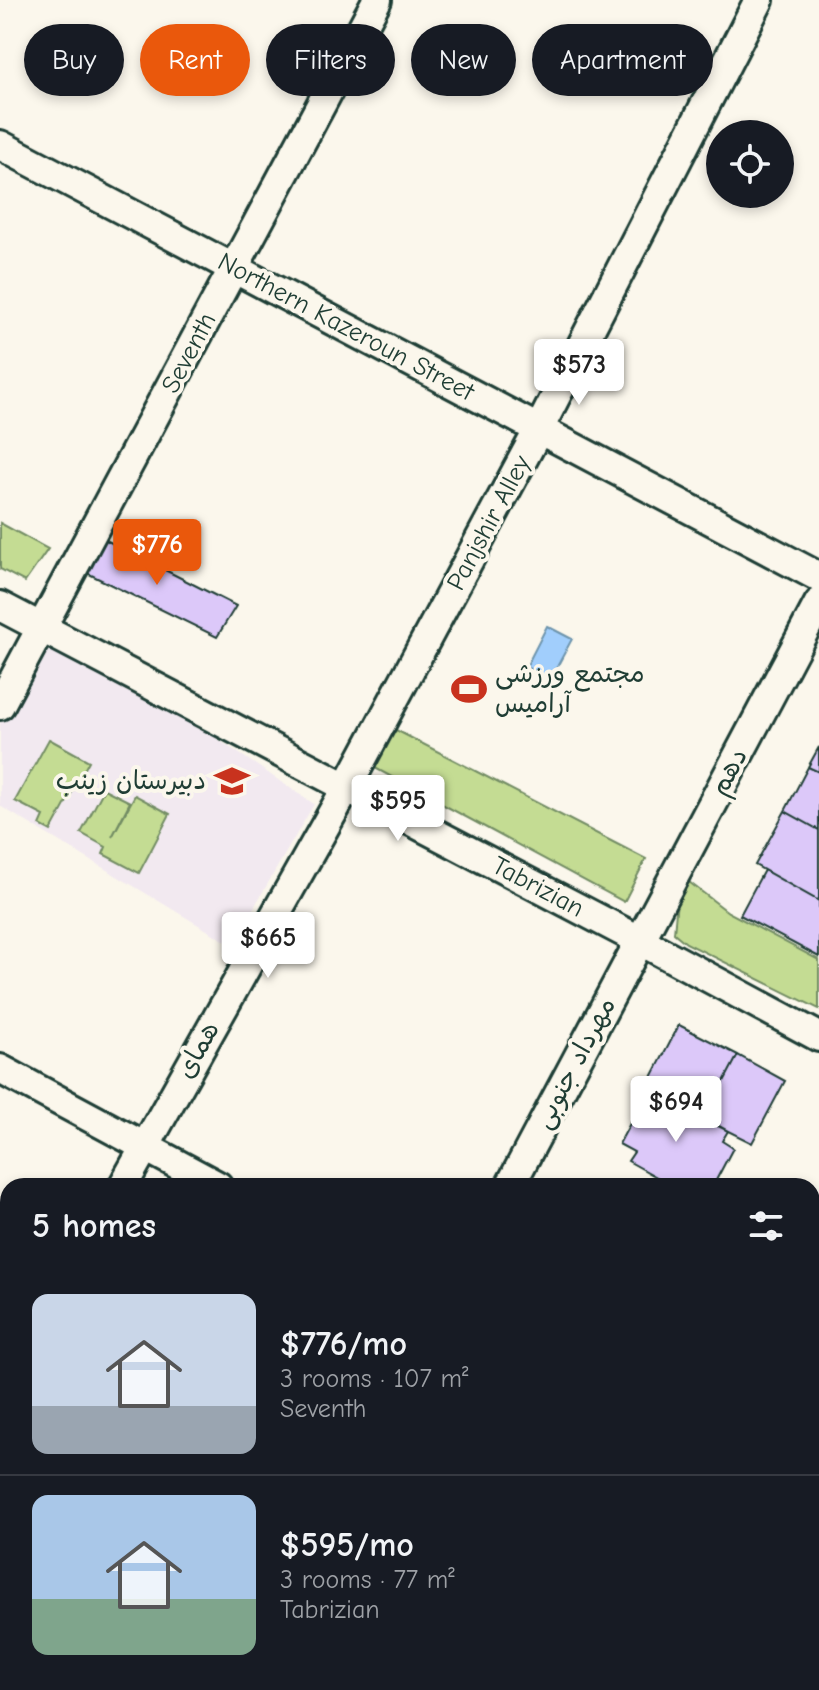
<!DOCTYPE html>
<meta charset="utf-8">
<style>
body{margin:0;font-family:"Comic Neue","Playpen Sans Arabic",sans-serif;background:#242831;color:#f1f3f6;height:100vh;display:flex;flex-direction:column;font-size:30px;white-space:nowrap}
*{box-sizing:border-box;margin:0}
p{font-size:26px;color:#9ea1a6}
.icon{flex:none;width:44px;height:44px;fill:none;stroke:currentColor;stroke-width:2;stroke-linecap:round;stroke-linejoin:round}
.map{position:relative;flex:1;overflow:hidden}
.panel{position:absolute;left:0px;top:1178px;width:820px;height:512px;display:flex;flex-direction:column;background:#171b24;border-radius:24px 24px 0 0;box-shadow:0 4px 12px #0003}
.panel>*{flex:none}
.hud{position:absolute;left:24px;top:24px;width:772px;height:72px;display:flex;gap:16px}
.tools{position:absolute;left:706px;top:120px;display:grid;gap:16px}
.tools a{display:grid;place-items:center;width:88px;height:88px;border-radius:50%;background:#171b24;box-shadow:0 4px 12px #0003;font-size:40px}
.price{position:absolute;translate:-50% -68px;padding:0 18px;border-radius:8px;background:#fff;color:#222;font-size:26px;line-height:52px;filter:drop-shadow(0 2px 4px #0008)}
.price::after{content:'';position:absolute;left:50%;top:48px;width:24px;height:18px;margin-left:-12px;background:inherit;clip-path:polygon(0 0,100% 0,50% 100%)}
.price.selected{background:#ea580c;color:#fff}
ul{padding:0;list-style:none}
li{display:flex;align-items:center;gap:24px;height:200px;padding:0 32px}
li+li{border-top:2px solid #363941}
li span{display:grid;place-items:center;flex:none;width:224px;height:160px;border-radius:16px;color:#555}
li>.icon{margin-inline-start:auto}
span .icon{width:96px;height:96px;fill:#fffc;stroke-width:1}
li b{font-size:34px}
h2{display:flex;justify-content:space-between;align-items:center;height:96px;padding:0 32px;font-size:34px}
.tag{padding:0 28px;border-radius:36px;background:#171b24;box-shadow:0 4px 12px #0003;font-size:28px;line-height:72px}
.tag.selected{background:#ea580c;color:#fff}
.map>svg:first-child{display:block}
.built{fill:#f2e9f0}
.green{fill:#c4dc93;stroke:#728c64;stroke-width:2}
.water{fill:#a1cefc;stroke:#6d94ac;stroke-width:2}
.building{fill:#dcc8f9;stroke:#1f3d34;stroke-width:2}
.lines{fill:none;stroke-linecap:round;stroke-linejoin:round}
.minor-casing{stroke:#1f3d34;stroke-width:34}
.secondary-casing{stroke:#1f3d34;stroke-width:46}
.minor{stroke:#fbf7ec;stroke-width:28}
.secondary{stroke:#fbf7ec;stroke-width:40}
.labels{text-anchor:middle;dominant-baseline:central;stroke-width:8;stroke-linejoin:round;paint-order:stroke}
.street-label{font-size:26px;fill:#1f3d34;stroke:#fbf7ec}
.poi-label{font-size:26px;fill:#1f3d34;stroke:#fbf7ec;text-anchor:start}
</style>
<div class="map">
<svg width="819" height="1690" viewBox="0 0 819 1690">
<rect width="100%" height="100%" fill="#fbf7ec"/>
<filter id="ink" filterUnits="userSpaceOnUse"><feTurbulence type="fractalNoise" baseFrequency=".0125" numOctaves="2"/><feDisplacementMap in="SourceGraphic" scale="16" xChannelSelector="R" yChannelSelector="G"/><feConvolveMatrix kernelMatrix="1 2 1 2 8 2 1 2 1" color-interpolation-filters="sRGB"/></filter>
<g filter="url(#ink)">
<!-- built -->
<path class="built" d="M41 642 173 709 314 804 232 945 0 806V719Z"/>
<!-- green -->
<path class="green" d="M0 523 48 549 25 582 0 569Z
M392 728 646 859 624 902 375 768Z
M49 739 89 761 51 831 40 825 44 816 15 801Z
M104 789 130 802 112 837 135 795 170 814 139 873 103 854 106 847 81 833Z
M689 882 728 912 819 960V1009L686 943 674 933 677 900Z"/>
<!-- water -->
<path class="water" d="M547 626 572 639 550 680 526 667Z"/>
<!-- building -->
<path class="building" d="M98 536 236 606 217 637 79 569Z
M819 747V772L808 767Z
M808 767 819 772V830L785 811Z
M785 811 819 830V901L755 865Z
M764 870 819 901V957L740 915Z
M679 1025 738 1055 709 1110 701 1106 696 1114 653 1090 650 1081Z
M738 1055 785 1081 752 1143 710 1122 715 1112 709 1110Z
M662 1095 728 1131 722 1141 733 1148 713 1186H673L628 1161 634 1152 619 1144 642 1101 654 1108Z"/>
<g class="lines">
<!-- minor casing -->
<g class="minor-casing">
<path id="minor" d="M0 145 819 577
M0 606 639 940 819 1037
M0 705 377 0
M0 1069 218 1186
M123 1186 347 787 539 429 759 0
M510 1186 819 603
M0 1421 8 1405
M244 1690 249 1682
M403 1690 408 1682"/>
</g>
<!-- secondary casing -->
<g class="secondary-casing">
<path id="secondary" d="M812 1504 819 1490
M713 1690 717 1682"/>
</g>
<!-- minor -->
<use href="#minor" class="minor"/>
<!-- secondary -->
<use href="#secondary" class="secondary"/>
</g>
</g>
<!-- icons -->
<defs>
<g id="stadium-bare" transform="scale(2.76)"><path d="M0-5a6.5 5 0 1 0 0 10a6.5 5 0 1 0 0-10ZM-3.5-1.8h7v3.6h-7Z" fill="#c8321e" stroke="#fbf7ec" stroke-width="2.5" paint-order="stroke"/></g>
<g id="school-bare" transform="scale(2.76)"><path d="M0-5L7-2L0 1L-7-2ZM-4 1L0 2.5L4 1V4Q0 6-4 4Z" fill="#c8321e" stroke="#fbf7ec" stroke-width="2.5" paint-order="stroke"/></g>
</defs>
<g fill-rule="evenodd">
<use href="#stadium-bare" x="469" y="689"/>
<use href="#school-bare" x="232" y="781"/>
</g>
<g class="labels">
<!-- street labels -->
<g class="street-label">
<text transform="translate(346 327) rotate(28)">Northern Kazeroun Street</text>
<text transform="translate(189 353) rotate(-62)">Seventh</text>
<text transform="translate(489 523) rotate(-62)">Panjshir Alley</text>
<text transform="translate(729 772) rotate(-62)">دهم</text>
<text transform="translate(538 887) rotate(28)">Tabrizian</text>
<text transform="translate(198 1050) rotate(-61)">همای</text>
<text transform="translate(575 1063) rotate(-62)">مهرداد جنوبی</text>
</g>
<!-- poi labels -->
<g class="poi-label">
<text x="495" y="674">مجتمع ورزشی<tspan x="495" dy="30">آرامیس</tspan></text>
<text x="206" y="781" text-anchor="end">دبیرستان زینب</text>
</g>
</g>
</svg>
<div class="tools">
<a><svg class="icon" aria-label="locate" viewBox="0 0 24 24"><circle cx="12" cy="12" r="6"/><path d="M12 2v4M12 18v4M2 12h4M18 12h4"/></svg></a>
</div>
<b class="price" style="left:579px;top:407px">$573</b>
<b class="price selected" style="left:157px;top:587px">$776</b>
<b class="price" style="left:398px;top:843px">$595</b>
<b class="price" style="left:268px;top:980px">$665</b>
<b class="price" style="left:676px;top:1144px">$694</b>
<div class="hud">
<a class="tag">Buy</a>
<a class="tag selected">Rent</a>
<a class="tag">Filters</a>
<a class="tag">New</a>
<a class="tag">Apartment</a>
</div>
<section class="panel">
<h2>5 homes<svg class="icon" aria-label="filters" viewBox="0 0 24 24"><path d="M4 7h16M4 17h16"/><circle cx="9" cy="7" r="2"/><circle cx="15" cy="17" r="2"/></svg></h2>
<ul>
<li><span style="background:linear-gradient(#c9d6e8 70%,#9aa5b1 0)"><svg class="icon" aria-label="home" viewBox="0 0 24 24"><path d="M3 11l9-7 9 7M6 9v11h12V9"/></svg></span><div><b>$776/mo</b><p>3 rooms · 107 m²</p><p>Seventh</p></div></li>
<li><span style="background:linear-gradient(#a9c7e8 65%,#7fa58c 0)"><svg class="icon" aria-label="home" viewBox="0 0 24 24"><path d="M3 11l9-7 9 7M6 9v11h12V9"/></svg></span><div><b>$595/mo</b><p>3 rooms · 77 m²</p><p>Tabrizian</p></div></li>
</ul>
</section>
</div>
